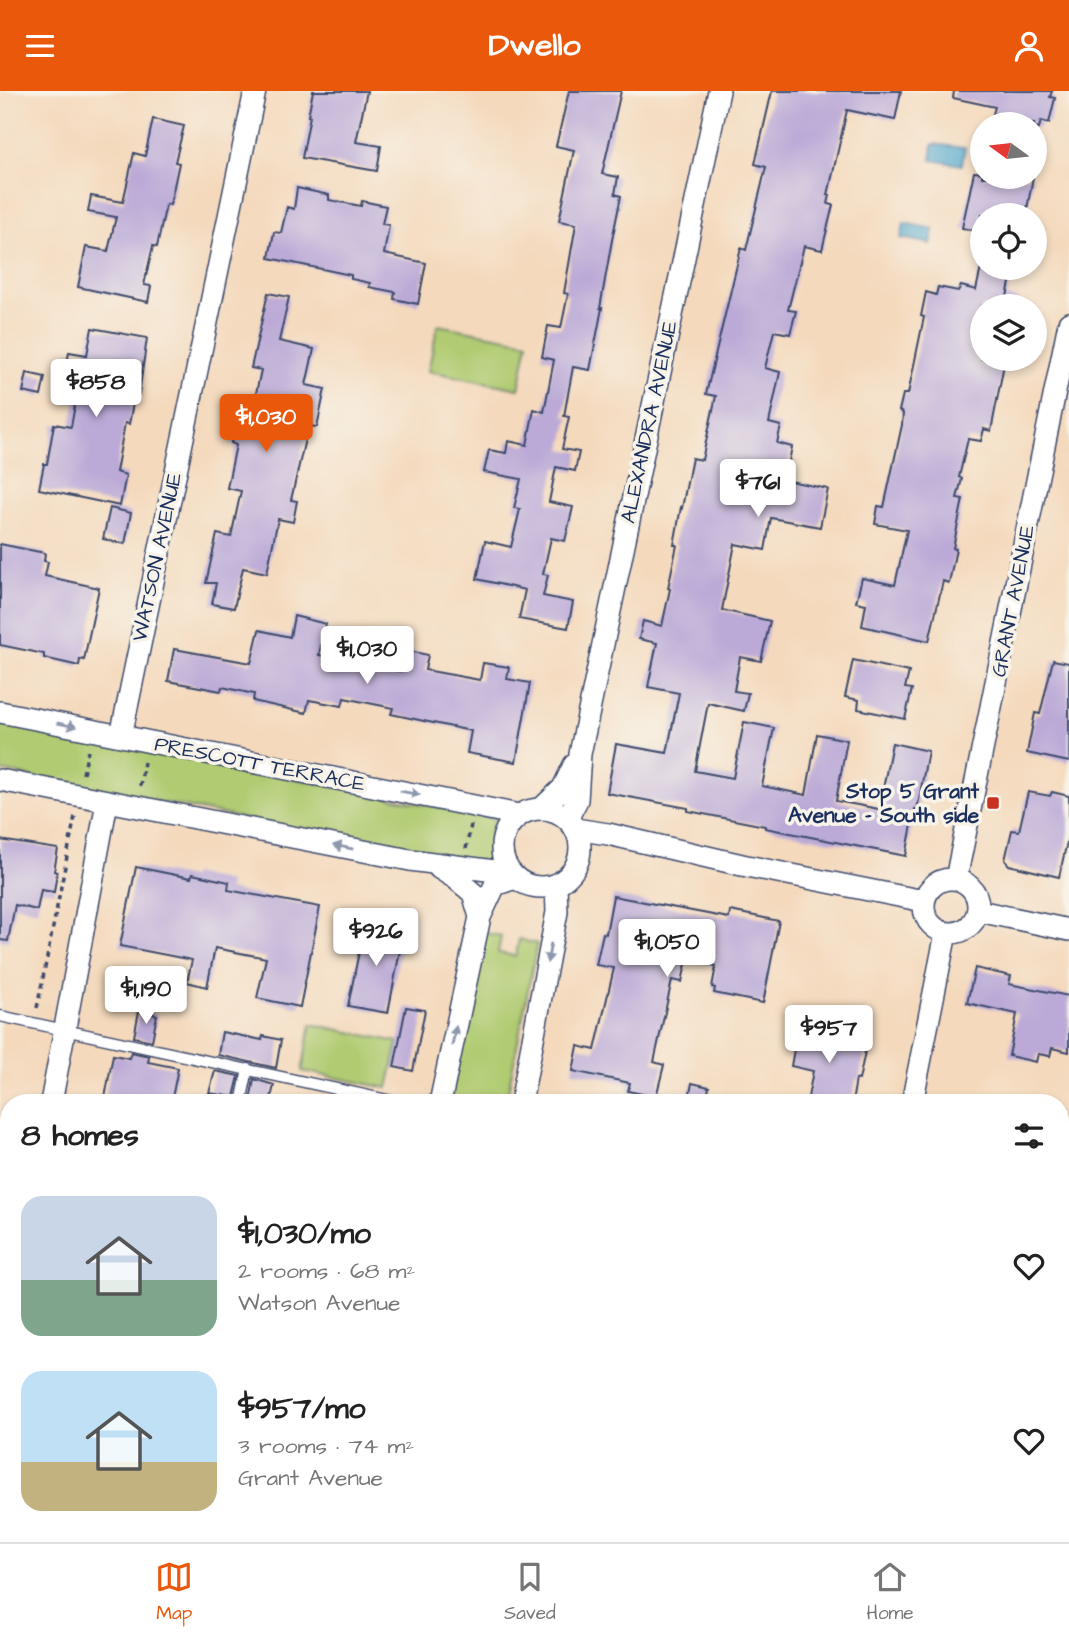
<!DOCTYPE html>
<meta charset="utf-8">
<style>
body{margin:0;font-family:"Architects Daughter",sans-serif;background:#f6f6f6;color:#222;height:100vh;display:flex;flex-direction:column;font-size:26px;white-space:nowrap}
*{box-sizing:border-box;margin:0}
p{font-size:23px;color:#767676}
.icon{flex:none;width:38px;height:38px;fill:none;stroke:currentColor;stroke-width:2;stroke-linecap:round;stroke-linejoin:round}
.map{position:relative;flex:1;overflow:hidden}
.sheet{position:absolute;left:0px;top:1003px;width:1069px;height:450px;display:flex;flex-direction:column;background:#fff;border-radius:28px 28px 0 0;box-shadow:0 4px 10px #0003}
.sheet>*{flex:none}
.needle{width:46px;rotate:285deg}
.fabs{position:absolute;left:970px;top:21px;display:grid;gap:14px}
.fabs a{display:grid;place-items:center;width:77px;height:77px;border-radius:50%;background:#fff;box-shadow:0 4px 10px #0003;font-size:35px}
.price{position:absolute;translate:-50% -60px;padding:0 16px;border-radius:7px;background:#fff;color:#222;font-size:23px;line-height:46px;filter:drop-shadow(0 2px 4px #0008)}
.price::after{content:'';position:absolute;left:50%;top:42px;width:21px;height:16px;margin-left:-10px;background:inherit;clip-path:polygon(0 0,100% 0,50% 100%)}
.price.selected{background:#ea580c;color:#fff}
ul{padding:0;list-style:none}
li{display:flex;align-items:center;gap:21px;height:175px;padding:0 21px}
li span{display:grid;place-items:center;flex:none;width:196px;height:140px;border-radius:21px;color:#555}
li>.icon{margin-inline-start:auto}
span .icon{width:84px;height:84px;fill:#fffc;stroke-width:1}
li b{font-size:30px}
h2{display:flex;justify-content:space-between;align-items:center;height:84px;padding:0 21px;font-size:30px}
header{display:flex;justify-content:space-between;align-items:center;height:91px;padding:0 21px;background:#ea580c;color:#fff;font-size:32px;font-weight:700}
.tabs{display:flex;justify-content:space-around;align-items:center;height:98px;border-top:2px solid #e0e0e0;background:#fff;font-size:19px;color:#767676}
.tabs a{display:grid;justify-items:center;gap:4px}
.tabs .selected{color:#ea580c}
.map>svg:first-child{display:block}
.green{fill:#b0cb71;stroke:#667d68;stroke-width:2}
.water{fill:#4ca5ca;stroke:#346a94;stroke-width:2}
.building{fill:#bbaad7}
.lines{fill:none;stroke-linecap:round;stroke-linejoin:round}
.service-casing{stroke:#3c486c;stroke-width:13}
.minor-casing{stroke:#3c486c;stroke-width:24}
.path{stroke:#3c486c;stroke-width:3.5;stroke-dasharray:5 5;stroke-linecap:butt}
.service{stroke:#fff;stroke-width:10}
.minor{stroke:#fff;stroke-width:21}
.oneway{fill:#8d97ae}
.poi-dot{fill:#c8321e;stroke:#f7f3e8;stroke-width:2.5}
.labels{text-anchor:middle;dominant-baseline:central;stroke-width:7;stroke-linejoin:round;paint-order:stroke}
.street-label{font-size:21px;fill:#1b2f5e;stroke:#f7f3e8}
.poi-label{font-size:21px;font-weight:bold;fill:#1b2f5e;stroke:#f7f3e8;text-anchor:end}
</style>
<header><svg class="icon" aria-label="menu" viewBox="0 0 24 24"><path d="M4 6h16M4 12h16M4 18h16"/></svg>Dwello<svg class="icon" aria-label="person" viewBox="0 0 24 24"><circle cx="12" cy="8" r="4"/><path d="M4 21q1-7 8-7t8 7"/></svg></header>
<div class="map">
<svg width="1069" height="1451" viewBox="0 0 1069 1451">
<rect width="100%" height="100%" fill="#f7f3e8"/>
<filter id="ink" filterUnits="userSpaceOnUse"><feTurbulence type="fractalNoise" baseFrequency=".0143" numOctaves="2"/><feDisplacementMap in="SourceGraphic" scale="14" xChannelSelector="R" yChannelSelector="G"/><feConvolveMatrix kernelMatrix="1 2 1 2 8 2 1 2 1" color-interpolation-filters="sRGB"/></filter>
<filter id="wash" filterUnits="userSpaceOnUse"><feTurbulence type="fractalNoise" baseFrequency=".00686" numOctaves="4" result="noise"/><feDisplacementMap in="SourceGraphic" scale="28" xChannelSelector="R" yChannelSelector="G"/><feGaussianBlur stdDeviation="1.57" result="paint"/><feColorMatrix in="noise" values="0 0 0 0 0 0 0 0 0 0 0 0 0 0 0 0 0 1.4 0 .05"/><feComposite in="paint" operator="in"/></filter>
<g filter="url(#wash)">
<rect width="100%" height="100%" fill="#f4d9bc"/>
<!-- green -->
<path class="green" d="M438 234 528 251 519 298 428 280Z
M0 629 497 728C486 744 492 753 489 770L482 774 0 680Z
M481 841 501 845 498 862 516 865 519 848 537 853 506 1011H460L453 1009 451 1005Z
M311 933 398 951 388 997 302 980Z
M360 1444H419L417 1451H358Z"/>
<!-- water -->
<path class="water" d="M933 53 965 57 962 74 931 69Z
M904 132 934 138 931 153 901 147Z"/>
<g id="blocks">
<!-- building -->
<path class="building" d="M313 0H367L356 51 381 55 377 80 302 67 310 25H308Z
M569 0H621L602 83 618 86 615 103 621 105 612 149 600 217H602L590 279 573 276 564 325 569 326 562 358 579 361 575 380 556 376 549 411 573 416 565 450 551 447 543 483 548 484 543 505 573 511 568 537 519 528 525 499 477 488 485 450 511 456 520 418 514 417 521 388 484 381 489 359 506 362 508 350 527 354 534 318 544 321 554 269 542 266 548 235 561 237 568 203 564 202 576 133 559 130 574 59 556 55Z
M772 0H901L895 29 847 19 828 104H830L828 113 833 114 822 159 804 155 788 219 796 220 790 243 774 240 765 277 780 281 769 332 781 335 777 352 792 356 785 389 828 398 820 436 771 427 765 459 735 453 722 519 770 530 761 570 740 566 734 600 748 602 744 620 708 612 695 680 733 687 744 631 774 637 762 695 806 704 817 643 847 649 836 710 879 718 892 652 928 660 917 719 915 718 906 765 765 737V735L688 720V717L607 702 616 653 667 662 679 602 648 596 657 552 639 548 643 530 662 535 670 498 668 497 677 454H674L681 416 682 417 692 367 702 369 716 305 706 303 741 157 746 159 766 76 755 73Z
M954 0H1052L1050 6 1055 7 1049 32 1041 30 1039 37 1034 36V33H1023L992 26 995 16 953 7Z
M153 28 184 35 175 71 179 72 170 114 166 113 157 156 153 155 144 194 151 195 148 211 78 196 86 156 108 160 116 126 88 121 91 105 123 111 134 62 145 65Z
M974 81 982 82V86H1033L1026 124H982V141L962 137Z
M297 97 329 104V109L361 115 362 110 386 115 382 133 389 134 384 163 426 172 418 213 394 208 395 201 369 196 370 192 351 188V184L269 167 274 141 281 142 287 116 294 118Z
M981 177H1013L1007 206 1018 208 1017 215H982V268H1005L991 340 984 338 981 350 968 348 959 386 962 388 957 407 963 408 953 457 956 458 949 492 943 490 929 550 862 535 866 513 856 511 862 487 895 494 907 439 875 433 878 415 884 416 902 334 903 322 899 320 903 303H908L924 226 921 225 926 201 936 204 938 196 958 200 961 195 976 199Z
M268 202 289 206 279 250 314 258 306 294 325 298 317 336 308 335 291 409 297 410 293 431 278 428 267 482 243 477 234 517 212 513 216 492H206L217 443 231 446 241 400 227 397 236 354 231 352 235 332 249 335 261 279 251 277Z
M92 237 147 247 139 303 135 302 129 333 125 332 116 381 126 384 120 415 39 398 44 373H47L54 333 71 336 79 292 64 290 69 261 87 264Z
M27 282 45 286 41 305 23 301Z
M110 417 131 422 125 453 103 448Z
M0 453 45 462 44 470 48 471 45 485 99 497 84 569 80 568 79 575 44 567V563L0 554Z
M294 525 326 533 319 564 400 580 404 559 428 564 425 579 480 589 483 572 509 576 507 588 530 592 516 671 467 662 471 640 391 623 393 617 344 607 342 615 309 609 306 622 253 610 254 603 222 596 221 600 168 590 174 558 251 572 259 539 290 546Z
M853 569 909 581 905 597 912 598 905 628 858 618 859 609 845 606Z
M1053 569 1069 572V671L1027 662 1035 622 1040 623Z
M1028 701 1050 705 1052 701 1069 705V742L1059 786 1009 774 1005 769 1012 739 1019 740Z
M0 749 58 758 54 780 57 781 54 801 41 799 37 819 15 814 8 850 0 849Z
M136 776 191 787 192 783 229 791 228 799 320 816 300 916 257 907 266 867 215 857 207 896 187 891 192 869 120 855Z
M613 805 729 827 730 820 779 830 763 912 714 902 715 897 712 896 716 875 687 868 682 891 672 889 654 971 664 974 656 1006 628 1000 630 992 573 980 578 955 595 959 614 877 596 874 603 842 606 843Z
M365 831 404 839 388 922 348 915Z
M975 877 1011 885 1009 893 1069 905V961L1052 957 1050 965 1038 963 1036 971 1009 965 1017 923 967 912Z
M406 916 425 919 413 980 394 976Z
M139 920 157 924 152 950 134 946Z
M798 937 867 951 859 989 856 988 852 1012H807L813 980 791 975Z
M222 941 262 949 263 945 281 949 276 977 218 964Z
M131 961 149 965 148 971 178 977 171 1012H104L113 964 129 967Z
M215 980 239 985 234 1006 209 1002Z
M254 988 274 994 270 1012 250 1010Z
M692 992 709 996 706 1012H688Z"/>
</g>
</g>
<g filter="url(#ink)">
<use href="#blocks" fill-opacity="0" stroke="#3c486c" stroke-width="2"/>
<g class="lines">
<!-- service casing -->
<g class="service-casing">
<path id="service" d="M0 925 401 1012
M241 1012 248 978
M152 1451 154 1444"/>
</g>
<!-- minor casing -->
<g class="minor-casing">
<path id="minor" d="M0 621 519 724
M121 645 255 0
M0 689 410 769 510 782
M502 757a39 39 0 1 1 78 0a39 39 0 1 1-78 0Z
M541 718 563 697 574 674
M567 728 577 709 580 663 719 0
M575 738 608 743 742 774 924 810
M439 777 455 787 473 802 480 826
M924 815a27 27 0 1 1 54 0a27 27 0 1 1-54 0Z
M956 788 1069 232
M979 820 1069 839
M51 1012 107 711
M440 1012 480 826 495 794 515 787
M521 1012 557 821 556 794
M912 1012 946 842
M0 1299 9 1250
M0 1343 9 1345
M492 1444 528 1451
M348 1451 349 1444
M437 1451 438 1444
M822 1451 824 1444"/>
</g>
<!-- path -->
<path class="path" d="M83 683 88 660
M140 695 144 671
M466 758 471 734
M37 917 75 725
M391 1444 414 1448"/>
<!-- service -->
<use href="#service" class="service"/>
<!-- minor -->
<use href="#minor" class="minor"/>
</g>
<!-- one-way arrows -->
<defs><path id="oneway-solid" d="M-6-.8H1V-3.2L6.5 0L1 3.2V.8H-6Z" transform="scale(1.75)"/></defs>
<g class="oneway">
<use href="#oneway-solid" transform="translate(67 634) rotate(11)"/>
<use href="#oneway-solid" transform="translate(410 702) rotate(11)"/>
<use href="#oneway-solid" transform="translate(343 756) rotate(-169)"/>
<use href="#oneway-solid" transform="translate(549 862) rotate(101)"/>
<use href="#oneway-solid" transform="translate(454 945) rotate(-78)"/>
</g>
</g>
<!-- markers -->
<rect class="poi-dot" x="986" y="705" width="14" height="14" rx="3.5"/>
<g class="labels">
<!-- street labels -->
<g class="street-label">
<text transform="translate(649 331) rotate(-78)">ALEXANDRA AVENUE</text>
<text transform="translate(157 466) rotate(-78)">WATSON AVENUE</text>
<text transform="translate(1013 510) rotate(-79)">GRANT AVENUE</text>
<text transform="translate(260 673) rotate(11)">PRESCOTT TERRACE</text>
</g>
<!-- poi labels -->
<g class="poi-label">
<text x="979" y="700">Stop 5 Grant<tspan x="979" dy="24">Avenue - South side</tspan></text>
</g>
</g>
</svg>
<div class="fabs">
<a><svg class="needle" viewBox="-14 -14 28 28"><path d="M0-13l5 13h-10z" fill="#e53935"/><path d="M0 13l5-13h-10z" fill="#767676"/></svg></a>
<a><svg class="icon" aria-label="locate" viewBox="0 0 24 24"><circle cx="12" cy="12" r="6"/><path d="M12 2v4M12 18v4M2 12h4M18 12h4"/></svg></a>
<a><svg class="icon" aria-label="layers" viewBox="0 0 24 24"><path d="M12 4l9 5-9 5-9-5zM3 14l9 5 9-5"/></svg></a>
</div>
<b class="price" style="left:96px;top:328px">$858</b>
<b class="price selected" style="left:266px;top:363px">$1,030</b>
<b class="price" style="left:758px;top:428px">$761</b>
<b class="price" style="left:367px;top:595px">$1,030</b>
<b class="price" style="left:376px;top:877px">$926</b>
<b class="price" style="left:667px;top:888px">$1,050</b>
<b class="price" style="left:146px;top:935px">$1,190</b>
<b class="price" style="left:829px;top:974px">$957</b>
<section class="sheet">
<h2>8 homes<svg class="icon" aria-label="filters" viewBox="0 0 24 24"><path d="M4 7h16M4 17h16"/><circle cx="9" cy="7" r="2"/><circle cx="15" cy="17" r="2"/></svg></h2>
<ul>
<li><span style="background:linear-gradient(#c9d6e8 60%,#7fa58c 0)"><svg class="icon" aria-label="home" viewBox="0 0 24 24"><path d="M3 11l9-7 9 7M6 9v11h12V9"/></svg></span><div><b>$1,030/mo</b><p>2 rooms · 68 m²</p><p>Watson Avenue</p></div><svg class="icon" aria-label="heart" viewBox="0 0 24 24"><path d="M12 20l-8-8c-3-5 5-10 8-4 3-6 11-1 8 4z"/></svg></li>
<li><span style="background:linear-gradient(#bfe0f5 65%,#c2b280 0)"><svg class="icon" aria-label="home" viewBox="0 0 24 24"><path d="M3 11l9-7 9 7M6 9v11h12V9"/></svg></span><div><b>$957/mo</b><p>3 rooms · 74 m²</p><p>Grant Avenue</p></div><svg class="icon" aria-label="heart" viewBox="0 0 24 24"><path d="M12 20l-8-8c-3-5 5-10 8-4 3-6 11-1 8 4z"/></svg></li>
</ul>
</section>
</div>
<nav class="tabs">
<a class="selected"><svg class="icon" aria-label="map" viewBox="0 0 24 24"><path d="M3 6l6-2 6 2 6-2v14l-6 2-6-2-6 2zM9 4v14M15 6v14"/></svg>Map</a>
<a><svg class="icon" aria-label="saved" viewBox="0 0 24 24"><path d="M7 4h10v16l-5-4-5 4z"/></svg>Saved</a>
<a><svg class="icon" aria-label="home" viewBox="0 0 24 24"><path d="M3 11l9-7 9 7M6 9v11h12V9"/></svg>Home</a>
</nav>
